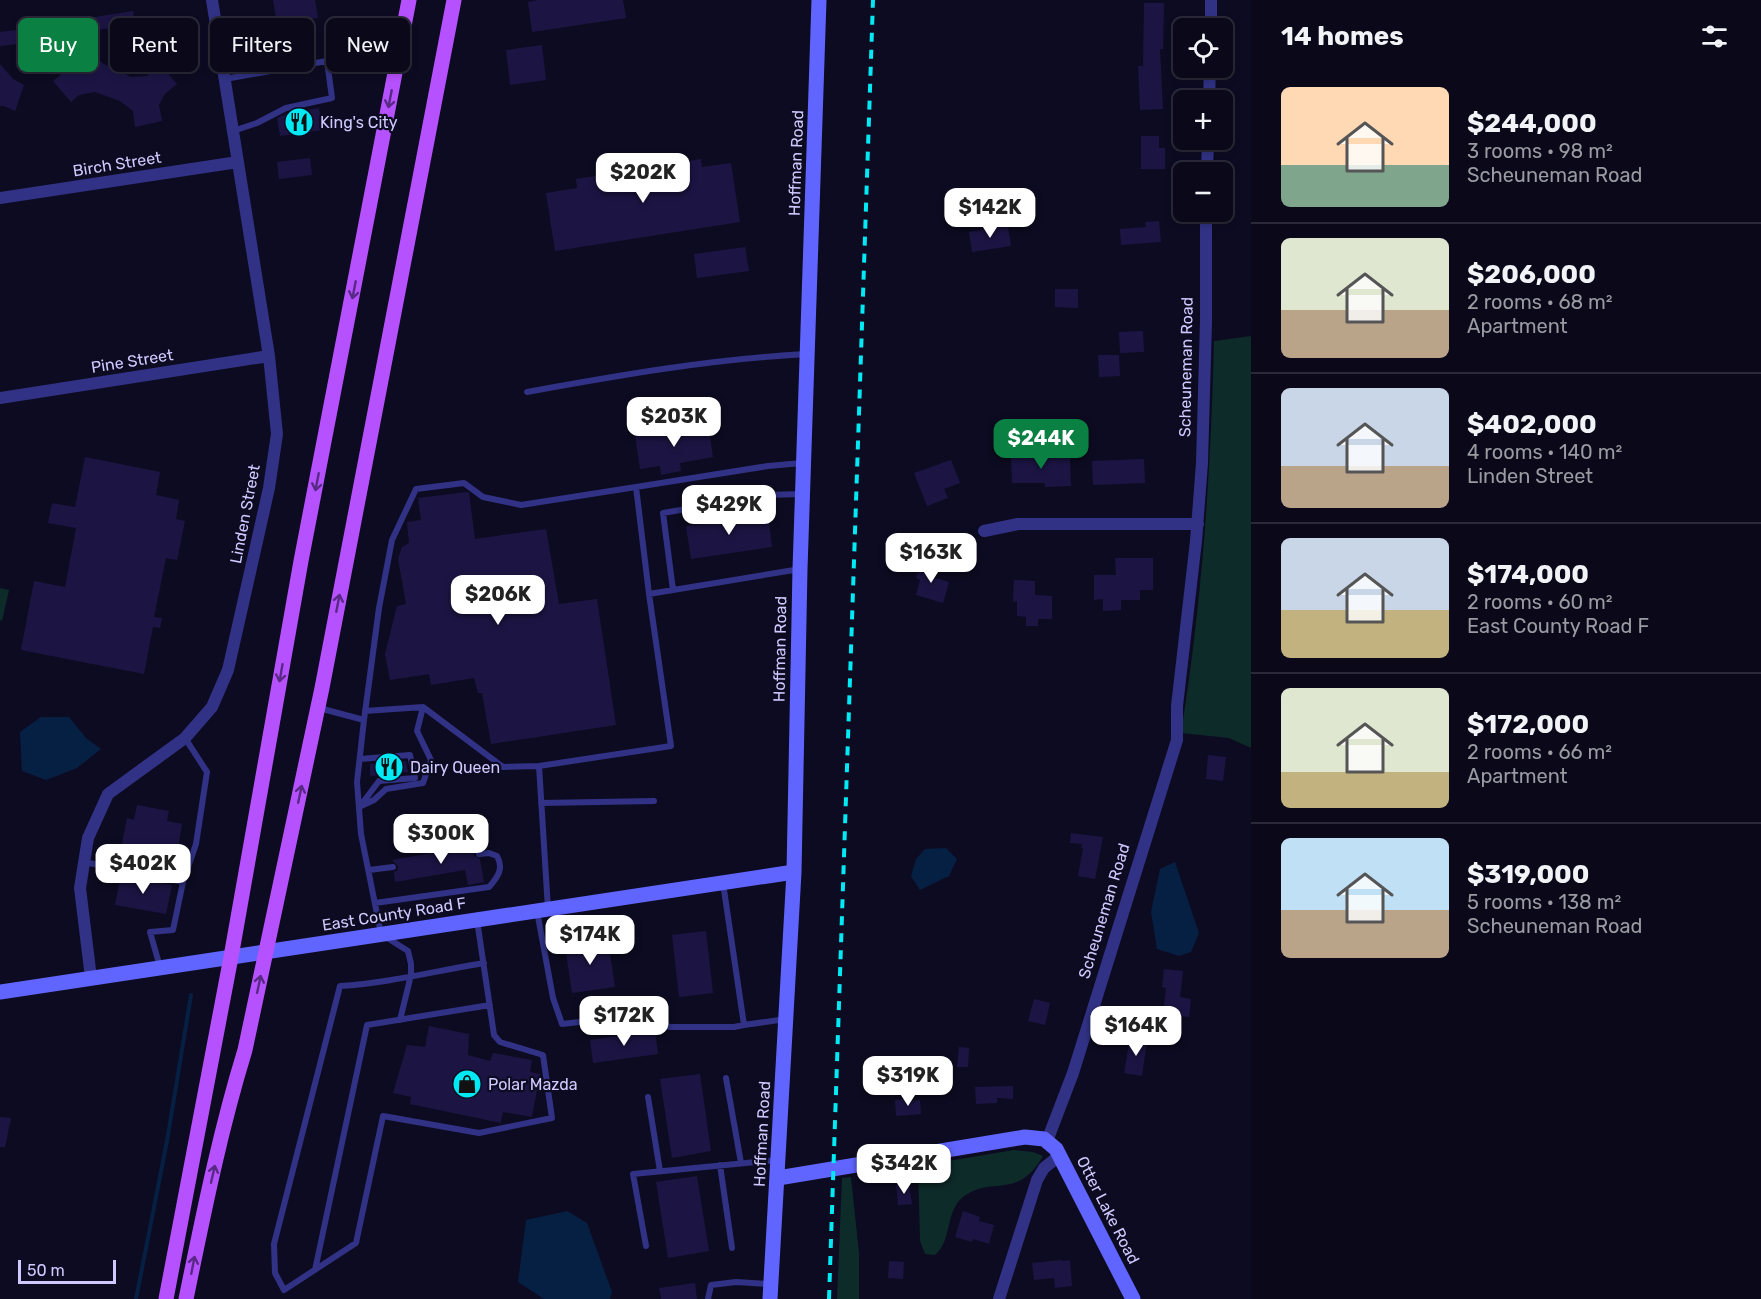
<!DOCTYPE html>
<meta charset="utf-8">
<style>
body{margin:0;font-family:Rubik,sans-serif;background:#181626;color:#f1f3f6;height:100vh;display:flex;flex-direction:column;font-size:22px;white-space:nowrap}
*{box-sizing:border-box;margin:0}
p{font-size:20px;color:#999aa2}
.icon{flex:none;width:33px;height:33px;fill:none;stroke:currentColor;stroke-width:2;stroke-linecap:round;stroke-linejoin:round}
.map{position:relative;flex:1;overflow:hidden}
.side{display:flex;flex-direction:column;background:#0a0819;width:510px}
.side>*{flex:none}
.top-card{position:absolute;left:18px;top:18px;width:570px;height:54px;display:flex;gap:12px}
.tools{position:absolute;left:1173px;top:18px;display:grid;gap:12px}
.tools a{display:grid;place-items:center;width:60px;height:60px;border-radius:9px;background:#0a0819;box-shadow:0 3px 9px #0003,0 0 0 2px #2a2938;font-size:30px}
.scale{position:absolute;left:18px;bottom:15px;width:98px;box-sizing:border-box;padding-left:6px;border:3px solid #cecaff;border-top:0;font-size:16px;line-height:21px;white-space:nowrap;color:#cecaff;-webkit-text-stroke:4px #0d0b21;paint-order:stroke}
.price{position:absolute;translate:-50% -51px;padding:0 14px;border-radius:12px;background:#fff;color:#222;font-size:20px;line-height:39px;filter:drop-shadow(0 2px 3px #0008)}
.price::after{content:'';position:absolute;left:50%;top:36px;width:18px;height:14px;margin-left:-9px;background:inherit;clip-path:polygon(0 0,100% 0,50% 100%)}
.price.active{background:#0b8043;color:#fff}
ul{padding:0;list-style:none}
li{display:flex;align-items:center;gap:18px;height:150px;padding:0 30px}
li+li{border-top:2px solid #2a2938}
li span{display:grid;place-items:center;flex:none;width:168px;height:120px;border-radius:9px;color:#555}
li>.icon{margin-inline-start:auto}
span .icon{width:72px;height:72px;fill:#fffc;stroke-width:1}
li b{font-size:26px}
h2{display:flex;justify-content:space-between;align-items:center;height:72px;padding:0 30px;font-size:26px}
.pill{padding:0 21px;border-radius:9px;background:#0a0819;box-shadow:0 3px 9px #0003,0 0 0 2px #2a2938;font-size:21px;line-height:54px}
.pill.active{background:#0b8043;color:#fff}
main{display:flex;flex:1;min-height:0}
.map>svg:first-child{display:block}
.green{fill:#0d2b29}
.water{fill:#062044}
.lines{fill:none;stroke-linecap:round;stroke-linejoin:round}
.stream{stroke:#062044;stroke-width:4}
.building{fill:#1c1544}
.lane{stroke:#313285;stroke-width:6}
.street{stroke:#313285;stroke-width:12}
.secondary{stroke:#6165ff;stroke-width:15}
.primary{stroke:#b651ff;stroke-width:15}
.rail{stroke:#00e9f5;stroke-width:4;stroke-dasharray:9 8;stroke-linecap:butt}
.oneway{stroke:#592a85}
.labels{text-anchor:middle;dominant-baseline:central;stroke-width:4.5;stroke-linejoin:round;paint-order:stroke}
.poi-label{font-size:16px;fill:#cecaff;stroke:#0d0b21;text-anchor:start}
.street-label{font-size:16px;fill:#cecaff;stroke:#0d0b21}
</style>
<main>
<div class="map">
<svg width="1251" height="1299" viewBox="0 0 1251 1299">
<rect width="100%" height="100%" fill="#0d0b21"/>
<!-- green -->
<path class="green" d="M1251 336V748L1229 738 1181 733C1202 603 1211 472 1214 341Z
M0 588 9 590 2 621 0 620Z
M1014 1150 1033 1152 1043 1156C1018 1201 991 1175 963 1197 945 1211 952 1242 935 1255L925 1254 920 1241 918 1166Z
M851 1177 859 1253V1299H837L842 1178Z"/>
<!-- water -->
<path class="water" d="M41 717H69L86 738 101 749 77 768 46 780 22 771 20 732Z
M946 848 957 859 949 876 920 890 911 876 916 859 925 849Z
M1175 862 1199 933 1191 952 1179 956 1157 949 1151 912 1160 869Z
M567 1211 587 1223 612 1292 610 1299H544L518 1282 526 1220Z"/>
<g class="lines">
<!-- stream -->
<path class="stream" d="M136 1299 167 1141 191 995"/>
</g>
<!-- building -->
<path class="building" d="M273 0H315L318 18 277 24Z
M538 0H623L626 18 532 32 528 2Z
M1144 3H1164L1163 49H1160L1163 109 1140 110 1138 66H1143Z
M133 11 135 24 92 31 94 53 102 63 131 77 147 76 160 64 177 84 165 94 159 105 162 121 135 127 133 111 120 101 95 92 79 95 71 102 53 81 64 72 68 59 65 41 47 44 44 25Z
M137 25 172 37 168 49 133 37Z
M16 30 18 44 0 46V32Z
M542 45 546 80 510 85 506 50Z
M0 64 13 79 24 85 15 111 4 106H0Z
M319 108 322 130 280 136 277 118 288 113Z
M1141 136H1159V148H1165V169H1141Z
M310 158 312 175 279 179 277 162Z
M701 159 702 167 731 163 740 222 555 251 546 193 577 188 576 179Z
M1159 221 1161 242 1121 245 1120 229 1146 227 1145 222Z
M1008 226 1011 246 972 252 969 232Z
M745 247 749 271 697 278 694 254Z
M1055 289H1078V308L1055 307Z
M1143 331 1144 352 1120 353 1119 332Z
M1098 355H1119L1120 376 1099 377Z
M708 423 713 457 680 463 681 471 661 475 660 466 640 469 635 435Z
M1024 450H1035V458L1070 457 1071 486 1045 487V483H1012L1011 458H1024Z
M85 457 160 472 156 495 179 500 176 519 185 521 177 560 166 558 154 617 162 618 160 628 153 627 144 674 21 650 34 581 65 587 76 528 48 523 52 503 75 507Z
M1144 459 1145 483 1093 485 1092 461Z
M951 460 960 483 944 489 948 498 927 506 914 473Z
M467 492 469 493 475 539 546 529 559 604 597 599 616 725 491 744 482 693H478L474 678 431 685 429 674 390 680 385 654 397 606 406 604 398 559 402 547 409 543 407 522 421 520 418 498Z
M768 514 772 547 691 559 686 526Z
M1115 558H1153V590H1140V600H1121V610L1103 611V599L1094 600V575H1116Z
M920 563 935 567 932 577 949 582 943 603 916 595 920 580 916 578Z
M1014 580 1035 581V595L1052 596V619H1038V626H1026V617L1017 616V601L1013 602Z
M1208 755 1226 757 1223 781 1206 779Z
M406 761 408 772 370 776V764Z
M137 805 169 811 167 821 182 824 177 854 122 844 127 818 134 820Z
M1071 833 1103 837 1095 879 1078 876 1083 848H1081L1082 844 1070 843Z
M477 845 478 849 475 851 474 855 480 859 484 882 468 885 465 870 395 882 394 872 398 870V866L392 860Z
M121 875 172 885 166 914 115 905Z
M706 931 713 993 679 997 672 935Z
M608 940 615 987 572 993 565 946Z
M1164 969 1183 971 1180 997 1191 999 1189 1017 1163 1014 1166 988 1162 987Z
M1034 999 1050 1003 1045 1025 1028 1021Z
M429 1026 469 1034 468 1055 490 1061 493 1053 532 1060 530 1072 540 1074 532 1117 503 1112 501 1123 410 1104 411 1097 393 1093 407 1045 425 1047Z
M655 1030 658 1054 593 1063 590 1040Z
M1130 1038 1147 1041 1142 1076 1124 1073Z
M959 1047 969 1048 968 1067H957Z
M700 1074 711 1151 672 1158 660 1079Z
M872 1080H889V1095H872Z
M1013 1086V1099L997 1098V1103L976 1104 975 1087Z
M912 1098V1101L920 1100 921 1114 896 1116 895 1100Z
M0 1117 11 1118 5 1147H0Z
M697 1176 709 1251 668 1258 656 1182Z
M909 1184 912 1204 898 1205 896 1185Z
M963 1211 980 1217 979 1221 994 1225 989 1244 973 1239 972 1242 955 1237Z
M1061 1260 1062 1261 1070 1260 1072 1286 1055 1288 1054 1278 1034 1280 1032 1263Z
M889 1261 904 1262 903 1279 888 1278Z
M695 1283 697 1299H661L659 1288Z"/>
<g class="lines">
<!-- lane -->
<path class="lane" d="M225 79 327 61 332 98 286 108 257 123 233 131
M527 392C620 375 712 359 807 354
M673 590 663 513 767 495 802 494
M649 594 636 487 768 466 802 463
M319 708 364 720 357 782 361 834 381 934 408 951 411 964V975L400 1020
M365 711 423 707 503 767 539 766
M364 720 379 608 392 540 416 489 464 483 483 497 521 505 636 487
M360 759 410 755 415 778 379 781 361 805
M541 803 654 801
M359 807 374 800 386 789 423 783 431 760 417 731 423 707
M84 862 183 882
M369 870 393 867
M723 883 744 1025 786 1019
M375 903 489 887C498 877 504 868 497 856L489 853 479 854
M548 909 539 766 671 746 649 594 800 569
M537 911 553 998 562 1024 632 1016 670 1027H734L744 1025
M477 920 494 1035 500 1042 543 1055 552 1118 479 1133 383 1116 356 1243 284 1290 275 1273 274 1244 340 986C388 983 436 971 484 963
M160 967 150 932 173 930 183 882 196 844 207 772 185 738
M726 1078 741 1163
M648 1097 660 1171
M720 1165 732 1248
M646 1246 633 1174 778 1160
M315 1270 367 1025 490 1005
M708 1299 711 1285 736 1282 770 1284"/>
<!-- street -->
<path class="street" d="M1211 28V0
M1209 100 1210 68
M1207 172 1208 140
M0 198 238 162
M0 398 269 356
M984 531 1018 524H1198
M91 978 80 888 88 838 108 794 185 738 212 707 228 670 269 488 277 434 269 356 212 0
M1047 1141 1073 1073 1177 740V706L1196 541 1202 463 1206 321V212
M999 1299 1037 1180 1044 1168 1059 1156"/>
<!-- secondary -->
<path class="secondary" d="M0 992 794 872
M778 1178 1025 1137 1044 1139 1056 1149 1133 1299
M770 1299 794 872 800 569 819 0"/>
<!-- primary -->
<path class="primary" d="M166 1299 231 957 301 561 409 0
M186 1299C203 1216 220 1131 245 1050L322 688 454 0"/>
<!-- rail -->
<path class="rail" d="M829 1299 873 0"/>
</g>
<!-- one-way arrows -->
<defs><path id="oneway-shaft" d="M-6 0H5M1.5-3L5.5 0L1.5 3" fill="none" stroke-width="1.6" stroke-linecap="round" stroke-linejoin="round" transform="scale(1.5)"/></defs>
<g class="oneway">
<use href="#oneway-shaft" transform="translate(390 99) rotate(101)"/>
<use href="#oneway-shaft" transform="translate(354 290) rotate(101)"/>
<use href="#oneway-shaft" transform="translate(317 482) rotate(101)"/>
<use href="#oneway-shaft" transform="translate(338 603) rotate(-79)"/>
<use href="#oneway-shaft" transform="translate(281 673) rotate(100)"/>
<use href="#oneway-shaft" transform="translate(300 794) rotate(-78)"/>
<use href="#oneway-shaft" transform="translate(259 984) rotate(-78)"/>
<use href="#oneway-shaft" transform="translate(213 1174) rotate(-77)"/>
<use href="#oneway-shaft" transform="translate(193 1265) rotate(-79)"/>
</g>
<!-- icons -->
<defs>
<g id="restaurant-disc" transform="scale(1.5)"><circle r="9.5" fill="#00e9f5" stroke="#0d0b21"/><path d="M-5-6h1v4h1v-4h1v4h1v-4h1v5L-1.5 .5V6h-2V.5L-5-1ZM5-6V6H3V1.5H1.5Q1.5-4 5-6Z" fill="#111"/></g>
<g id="shop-disc" transform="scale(1.5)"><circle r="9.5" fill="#00e9f5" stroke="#0d0b21"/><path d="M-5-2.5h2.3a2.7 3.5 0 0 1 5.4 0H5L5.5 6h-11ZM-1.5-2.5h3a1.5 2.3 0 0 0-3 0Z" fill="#111"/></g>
</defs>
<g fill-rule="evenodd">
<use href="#restaurant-disc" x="299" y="122"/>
<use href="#restaurant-disc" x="389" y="767"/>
<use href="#shop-disc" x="467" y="1084"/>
</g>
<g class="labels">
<!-- poi labels -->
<g class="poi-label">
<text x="320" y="122">King's City</text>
<text x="410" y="767">Dairy Queen</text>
<text x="488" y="1084">Polar Mazda</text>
</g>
<!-- street labels -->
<g class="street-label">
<text transform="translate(796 163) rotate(-88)">Hoffman Road</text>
<text transform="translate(117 164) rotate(-9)">Birch Street</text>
<text transform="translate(132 361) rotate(-9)">Pine Street</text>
<text transform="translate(1186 367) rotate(-89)">Scheuneman Road</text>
<text transform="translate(245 514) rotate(-79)">Linden Street</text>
<text transform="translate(780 649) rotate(-89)">Hoffman Road</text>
<text transform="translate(1104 911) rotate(-73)">Scheuneman Road</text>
<text transform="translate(394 914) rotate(-9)">East County Road F</text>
<text transform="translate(762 1134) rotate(-87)">Hoffman Road</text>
<text transform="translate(1108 1210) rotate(63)">Otter Lake Road</text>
</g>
</g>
</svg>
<div class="tools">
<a><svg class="icon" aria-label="locate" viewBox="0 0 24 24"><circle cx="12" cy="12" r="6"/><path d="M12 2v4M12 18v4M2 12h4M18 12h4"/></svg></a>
<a>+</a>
<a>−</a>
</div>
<div class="scale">50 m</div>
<b class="price" style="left:643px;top:204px">$202K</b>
<b class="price" style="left:990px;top:239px">$142K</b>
<b class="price" style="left:674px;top:448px">$203K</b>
<b class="price active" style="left:1041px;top:470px">$244K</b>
<b class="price" style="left:729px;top:536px">$429K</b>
<b class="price" style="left:931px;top:584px">$163K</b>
<b class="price" style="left:498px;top:626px">$206K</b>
<b class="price" style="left:441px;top:865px">$300K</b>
<b class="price" style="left:143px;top:895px">$402K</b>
<b class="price" style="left:590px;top:966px">$174K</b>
<b class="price" style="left:624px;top:1047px">$172K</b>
<b class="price" style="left:1136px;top:1057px">$164K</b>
<b class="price" style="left:908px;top:1107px">$319K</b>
<b class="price" style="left:904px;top:1195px">$342K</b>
<div class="top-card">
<a class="pill active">Buy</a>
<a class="pill">Rent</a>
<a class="pill">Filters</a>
<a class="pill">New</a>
</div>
</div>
<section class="side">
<h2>14 homes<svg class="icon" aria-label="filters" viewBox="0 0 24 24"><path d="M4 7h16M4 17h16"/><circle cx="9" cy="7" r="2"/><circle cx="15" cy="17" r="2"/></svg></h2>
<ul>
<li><span style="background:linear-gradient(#ffd9b3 65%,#7fa58c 0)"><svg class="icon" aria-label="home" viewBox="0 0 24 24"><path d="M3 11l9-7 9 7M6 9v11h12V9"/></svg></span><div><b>$244,000</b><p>3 rooms · 98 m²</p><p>Scheuneman Road</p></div></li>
<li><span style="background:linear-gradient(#dfe7d0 60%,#b9a48a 0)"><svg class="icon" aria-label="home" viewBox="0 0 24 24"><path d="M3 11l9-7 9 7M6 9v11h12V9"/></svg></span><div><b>$206,000</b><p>2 rooms · 68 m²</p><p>Apartment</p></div></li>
<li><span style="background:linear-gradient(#c9d6e8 65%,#b9a48a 0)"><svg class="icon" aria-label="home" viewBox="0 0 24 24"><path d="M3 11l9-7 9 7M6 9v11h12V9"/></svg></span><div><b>$402,000</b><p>4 rooms · 140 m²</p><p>Linden Street</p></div></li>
<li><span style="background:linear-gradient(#c9d6e8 60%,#c2b280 0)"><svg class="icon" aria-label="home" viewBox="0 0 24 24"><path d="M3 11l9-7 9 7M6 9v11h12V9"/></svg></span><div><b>$174,000</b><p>2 rooms · 60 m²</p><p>East County Road F</p></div></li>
<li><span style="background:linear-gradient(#dfe7d0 70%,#c2b280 0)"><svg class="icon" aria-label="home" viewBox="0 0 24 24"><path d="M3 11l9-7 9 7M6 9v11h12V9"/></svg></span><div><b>$172,000</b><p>2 rooms · 66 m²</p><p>Apartment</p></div></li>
<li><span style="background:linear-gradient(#bfe0f5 60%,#b9a48a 0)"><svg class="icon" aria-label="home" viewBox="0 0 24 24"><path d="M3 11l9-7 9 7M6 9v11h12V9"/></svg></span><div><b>$319,000</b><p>5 rooms · 138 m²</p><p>Scheuneman Road</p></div></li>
</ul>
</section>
</main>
